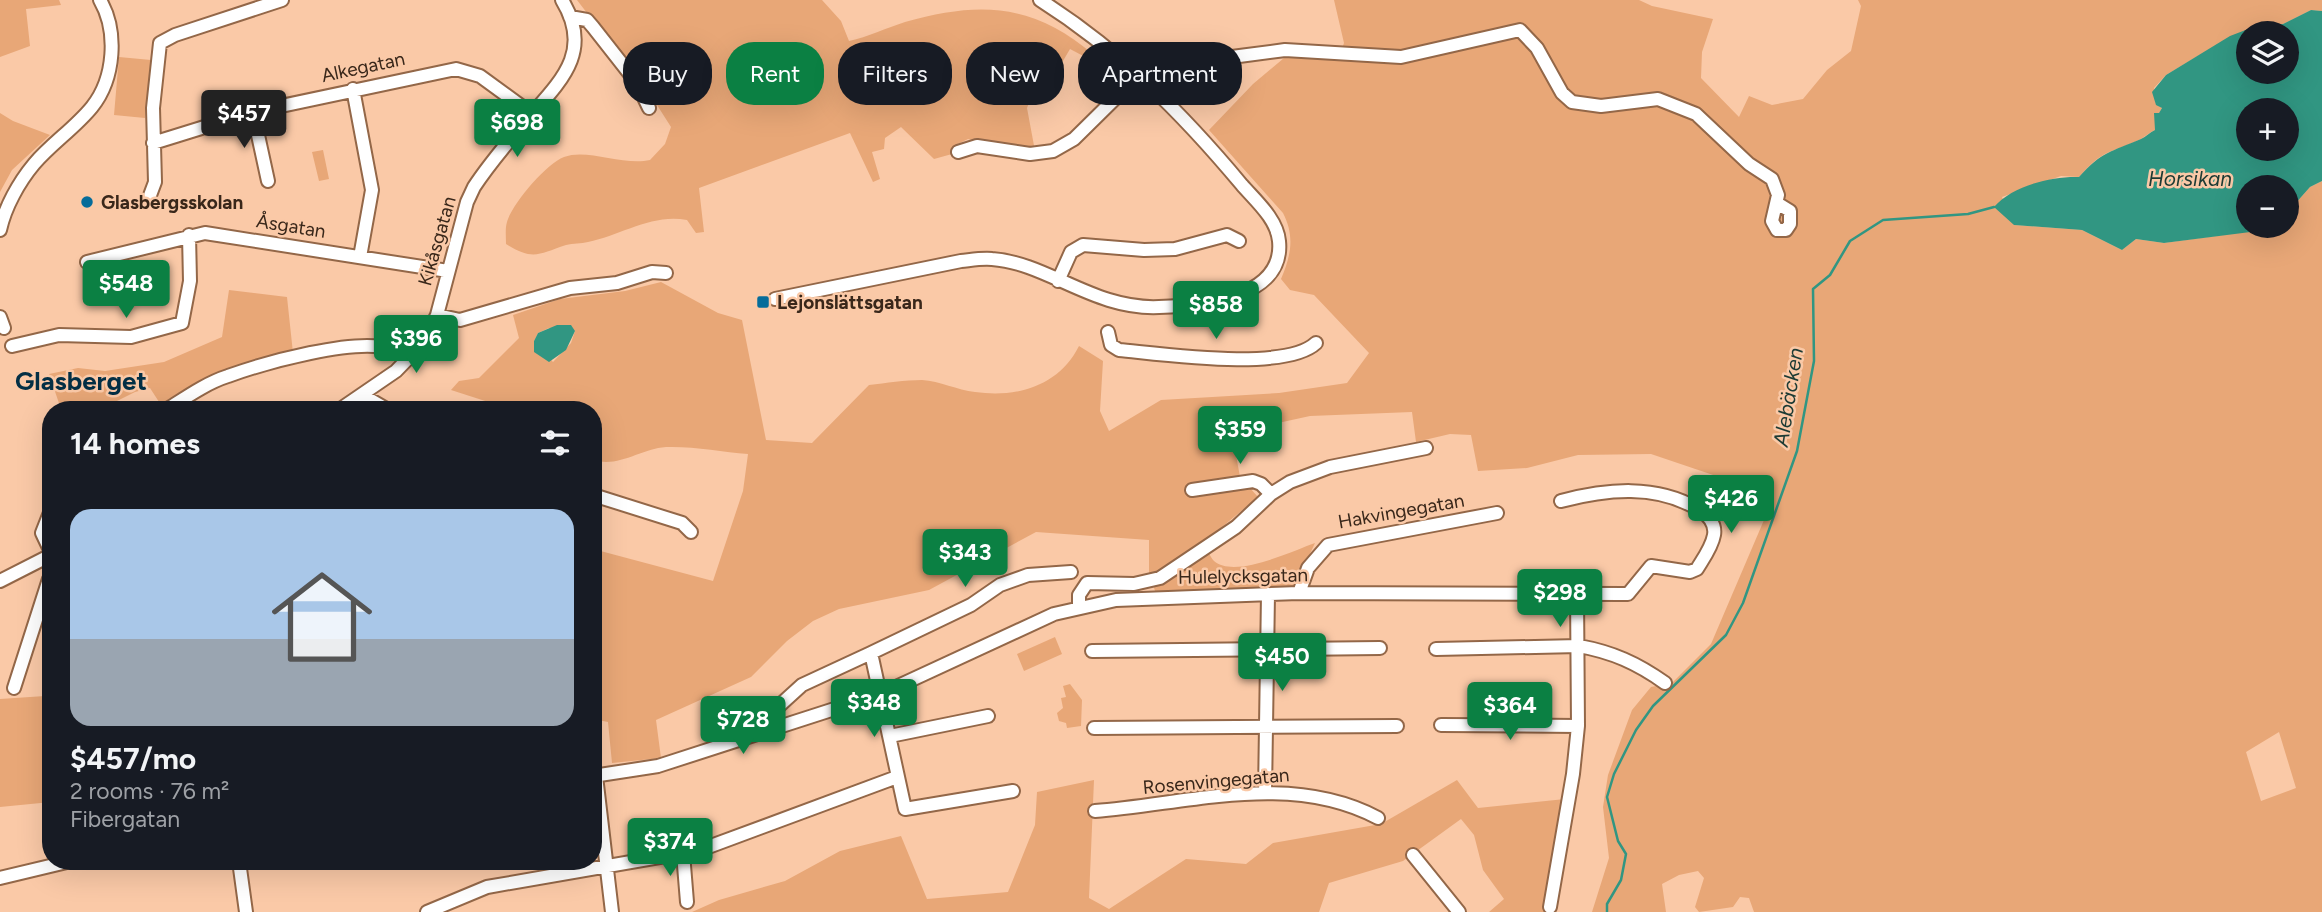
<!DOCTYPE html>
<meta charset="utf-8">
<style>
body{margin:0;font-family:Figtree,sans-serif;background:#242831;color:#f1f3f6;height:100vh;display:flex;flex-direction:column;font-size:26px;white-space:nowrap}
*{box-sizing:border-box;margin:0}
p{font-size:23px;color:#9ea1a6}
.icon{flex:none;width:38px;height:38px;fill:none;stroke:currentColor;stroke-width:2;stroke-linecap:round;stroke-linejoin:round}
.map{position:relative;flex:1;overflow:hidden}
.panel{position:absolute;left:42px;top:401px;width:560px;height:469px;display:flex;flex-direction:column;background:#171b24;border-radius:28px;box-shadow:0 7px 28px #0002}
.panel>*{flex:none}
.banner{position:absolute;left:623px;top:42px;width:665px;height:63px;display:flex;gap:14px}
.fabs{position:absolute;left:2236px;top:21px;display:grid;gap:14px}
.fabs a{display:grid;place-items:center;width:63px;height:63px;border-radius:50%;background:#171b24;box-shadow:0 7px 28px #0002;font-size:35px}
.price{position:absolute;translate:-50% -60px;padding:0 16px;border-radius:7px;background:#0b8043;color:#fff;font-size:23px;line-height:46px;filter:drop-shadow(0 2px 4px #0008)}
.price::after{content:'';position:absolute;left:50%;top:42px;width:21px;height:16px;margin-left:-10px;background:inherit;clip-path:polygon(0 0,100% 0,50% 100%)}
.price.selected{background:#222;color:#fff}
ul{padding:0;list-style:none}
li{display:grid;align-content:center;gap:14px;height:371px;padding:0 28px}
li span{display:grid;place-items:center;height:217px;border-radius:21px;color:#555}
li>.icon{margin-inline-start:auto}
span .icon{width:126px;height:126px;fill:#fffc;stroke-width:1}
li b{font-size:30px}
h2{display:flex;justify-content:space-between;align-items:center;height:84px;padding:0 28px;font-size:30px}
.pill{padding:0 24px;border-radius:28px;background:#171b24;box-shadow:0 7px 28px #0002;font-size:24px;line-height:63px}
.pill.selected{background:#0b8043;color:#fff}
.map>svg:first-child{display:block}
.green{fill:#e8a777;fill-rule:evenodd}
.water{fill:#319682;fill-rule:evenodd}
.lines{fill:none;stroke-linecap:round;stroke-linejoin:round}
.stream{stroke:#319682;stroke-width:2.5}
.minor-casing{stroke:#936748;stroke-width:16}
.minor{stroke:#fff;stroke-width:12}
.poi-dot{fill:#056c9a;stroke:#fac9a7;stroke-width:2.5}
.labels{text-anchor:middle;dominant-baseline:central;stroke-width:5;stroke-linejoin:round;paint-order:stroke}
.street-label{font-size:19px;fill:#39271a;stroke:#fac9a7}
.poi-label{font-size:19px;font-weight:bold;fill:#39271a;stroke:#fac9a7;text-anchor:start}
.water-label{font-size:21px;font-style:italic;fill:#1d3b34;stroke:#fac9a7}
.district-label{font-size:26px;font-weight:bold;fill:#032f45;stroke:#fac9a7}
</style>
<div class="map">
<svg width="2322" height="912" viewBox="0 0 2322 912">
<rect width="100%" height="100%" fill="#fac9a7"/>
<!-- green -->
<path class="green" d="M0 0H59L61 5 26 9 30 46 0 57Z
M577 0H822L841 21 849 41C868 37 886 28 905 22 980 1 1033 3 1094 55L1089 59 1070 49 1060 66 1059 82 1048 93 1029 103 1027 108 1035 151 968 139 954 146 952 154 934 159 901 127 885 138 884 149 872 152 880 179 873 182 850 133 699 188 704 232 696 233 687 220C653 213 621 235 588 242 581 244 573 243 566 245 539 254 533 261 506 244 506 237 505 228 507 222 512 204 546 164 564 157 587 148 623 166 650 160L665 144 671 127 657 105 662 82 643 86Z
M1334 0H1639L1652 6 1713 19 1702 52 1701 78 1739 117 1749 96 1772 105 1803 99 1827 70 1851 51 1861 6 1858 0H2322V11L2311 10 2283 24 2256 26 2196 57 2166 75 2154 88 2156 104 2162 108 2156 119 2155 130C2150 132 2146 136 2141 139 2110 154 2104 148 2079 177L2061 176 2002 197 2014 225 2082 230 2122 250 2136 239 2164 243 2287 226V213L2310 187 2322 181V912H1754L1749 898 1740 897 1733 907 1699 912 1695 907 1704 878 1698 871 1679 875 1662 884 1666 912H1592L1609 858 1603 807 1608 775 1632 710 1651 687 1672 683 1711 644 1770 506 1722 478 1651 454 1578 455 1527 468 1478 471 1471 435 1450 434 1416 442 1412 412 1310 416 1232 433 1240 477 1258 497 1204 542C1206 547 1210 557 1214 561 1235 579 1292 551 1315 543L1295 586 1156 594 1149 572V540L1036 532 929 590 839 609 813 621 787 641 751 677 656 720 661 758 612 763 608 722 593 719V549L713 581 743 491 748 454C722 452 693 446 666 447 640 449 619 468 593 460V410L510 409 451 390 459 381 479 378 519 338 513 315 560 299 625 291 661 282 718 313 742 320 766 440 812 443 869 385C886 383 905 380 922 380 940 381 957 390 975 392 1017 398 1059 386 1079 346L1103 361 1100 411 1109 431 1161 400 1279 393 1347 383 1369 353 1314 295 1290 290 1281 279C1291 256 1295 236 1283 213L1209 130 1253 84 1284 58 1339 57 1344 43ZM549 328 575 331 571 343 553 362 534 341 538 333ZM2279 732 2296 788 2261 801 2246 752Z
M119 57 151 60 145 118 114 115Z
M0 113 13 121 50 135 12 170 0 192Z
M323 150 329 179 319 181 312 152Z
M229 290 287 297 293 353 236 366 161 405 150 388 135 392 101 409H61L49 374 78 368 105 371 164 362 222 337Z
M1055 637 1062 654 1024 671 1017 654Z
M1070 684 1082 700 1081 726 1067 728 1066 723 1059 721 1057 713 1063 708 1061 698 1066 697 1063 686Z
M51 685V802L0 807V699L45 696Z
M1094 780 1089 898 1109 909 1186 859 1246 864 1273 843 1381 824 1457 780 1478 808 1565 799 1550 912H1489L1504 899 1483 870 1474 835 1461 819 1403 861 1329 883 1319 912H692L719 900 785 881 840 851 901 836 927 899 1008 892 1035 825 1037 792Z"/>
<!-- water -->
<path class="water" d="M2311 10 2322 11V181L2310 187 2287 213V187H2249V226H2276L2274 229 2164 243 2136 239 2122 250 2082 230 2014 225 1994 207C2012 186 2052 176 2079 177 2102 151 2111 152 2141 139 2146 137 2150 132 2155 130L2154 113H2159L2162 108 2156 105 2152 92 2166 75 2230 36 2256 26 2283 24ZM2249 33H2287V72H2249ZM2249 110H2287V149H2249Z
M557 325H571L575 331 566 350 549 362 534 352V341L538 333Z"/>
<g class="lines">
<!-- stream -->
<path class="stream" d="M1607 912V904L1621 880 1626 854 1618 841 1607 797 1614 774 1636 730 1653 706 1726 635 1743 603 1797 451 1814 361 1813 289 1830 275 1850 241 1883 220 1968 214 1994 207"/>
<!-- minor casing -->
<g class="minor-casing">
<path id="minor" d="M570 17 587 20 593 27 637 83 649 108
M353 89 372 190 360 257
M253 112 268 181
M153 143 253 112 456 69 480 76 532 114
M958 152 977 146 1030 154 1053 151 1074 139 1144 70 1159 60 1224 58 1285 50 1401 57 1520 30 1537 48 1562 93 1572 102 1601 106 1658 99 1696 114 1749 164 1772 179 1778 195 1772 221 1777 230H1786L1790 224V211L1777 203
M149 198 155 182 153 108 160 43 175 35 282 0
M0 230C5 207 19 182 34 164 52 143 75 128 92 107 115 78 118 31 100 0
M87 262 205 233 448 271
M1058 281 1071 252 1083 245 1144 250 1175 249 1227 235 1239 241
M775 299 961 261C971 260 982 258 992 259 1048 263 1094 310 1159 307 1199 306 1285 299 1279 241 1277 219 1256 201 1242 185 1182 113 1119 50 1040 0
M437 315 460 320 570 288 617 283 652 272 666 273
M0 317 4 328
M1108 332 1111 345 1119 350C1162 354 1285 372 1316 343
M12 346 59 335 131 337 182 323 190 281 189 235
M362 395 388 410
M166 410C185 398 206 383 228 376 264 363 356 337 391 349
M339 410 396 371 424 342 437 315 467 202 474 187C491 161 512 137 532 114 564 78 592 49 562 0
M1192 490 1253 481 1261 484 1271 494
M593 495 682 523 691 532
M51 510 42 533 51 552
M0 581 51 555
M1299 593 1308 568 1328 545 1497 513
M1079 608V595L1087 583 1134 584 1160 578 1236 527 1271 494 1290 482 1330 467 1426 448
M1436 649 1579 646C1612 652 1637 663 1665 683
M1092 651 1380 648
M871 653 971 605 1000 585 1028 575 1071 572
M14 688 49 579
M769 715 802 685 871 653 905 809 1013 791
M1441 725 1578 726
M1094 728 1397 726
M890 736 988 716
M593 776 658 766 881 694 1054 614 1116 600 1299 593 1628 594 1651 566 1690 572 1697 569C1703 559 1712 547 1714 535 1716 524 1708 514 1698 509 1656 484 1607 489 1561 501
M596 776 612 912
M1265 793 1268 594
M1095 811C1188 804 1290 771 1378 818
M683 853 687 902
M1413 855 1459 912
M239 861 246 912
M0 878 71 861
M1550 907 1573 774 1578 726 1577 594
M427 912 487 887 700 850 897 777"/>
</g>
<!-- minor -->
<use href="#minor" class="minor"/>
</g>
<!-- markers -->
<g class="poi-dot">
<circle cx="87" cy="202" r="7"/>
<rect x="756" y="295" width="14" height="14" rx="3.5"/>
</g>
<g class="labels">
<!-- street labels -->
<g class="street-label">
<text transform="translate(363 67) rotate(-12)">Alkegatan</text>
<text transform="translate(291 226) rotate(9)">Åsgatan</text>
<text transform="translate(437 241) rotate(-74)">Kikåsgatan</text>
<text transform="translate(1401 511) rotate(-10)">Hakvingegatan</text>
<text transform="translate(1243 576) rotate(-1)">Hulelycksgatan</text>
<text transform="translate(1216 781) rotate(-5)">Rosenvingegatan</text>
</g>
<!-- poi labels -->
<g class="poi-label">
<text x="101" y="202">Glasbergsskolan</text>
<text x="777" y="302">Lejonslättsgatan</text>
</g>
<!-- water labels -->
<g class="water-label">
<text x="2190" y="178">Horsikan</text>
<text transform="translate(1788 397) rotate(-81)">Alebäcken</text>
</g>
<!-- district labels -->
<g class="district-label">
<text x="81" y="381">Glasberget</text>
</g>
</g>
</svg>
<div class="fabs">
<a><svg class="icon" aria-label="layers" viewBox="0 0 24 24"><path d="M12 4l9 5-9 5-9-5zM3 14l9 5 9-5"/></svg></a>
<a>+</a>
<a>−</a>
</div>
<b class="price selected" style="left:244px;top:150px">$457</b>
<b class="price" style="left:517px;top:159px">$698</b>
<b class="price" style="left:126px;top:320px">$548</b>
<b class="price" style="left:1216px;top:341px">$858</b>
<b class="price" style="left:416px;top:375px">$396</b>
<b class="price" style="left:1240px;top:466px">$359</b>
<b class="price" style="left:1731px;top:535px">$426</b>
<b class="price" style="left:965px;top:589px">$343</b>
<b class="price" style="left:1560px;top:629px">$298</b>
<b class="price" style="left:1282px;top:693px">$450</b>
<b class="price" style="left:874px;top:739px">$348</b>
<b class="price" style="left:1510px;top:742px">$364</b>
<b class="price" style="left:743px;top:756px">$728</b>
<b class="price" style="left:670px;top:878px">$374</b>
<div class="banner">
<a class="pill">Buy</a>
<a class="pill selected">Rent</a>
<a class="pill">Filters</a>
<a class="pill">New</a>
<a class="pill">Apartment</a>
</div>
<section class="panel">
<h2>14 homes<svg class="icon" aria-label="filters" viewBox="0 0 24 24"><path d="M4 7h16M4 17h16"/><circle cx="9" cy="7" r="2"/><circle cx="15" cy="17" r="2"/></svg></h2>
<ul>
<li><span style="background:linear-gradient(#a9c7e8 60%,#9aa5b1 0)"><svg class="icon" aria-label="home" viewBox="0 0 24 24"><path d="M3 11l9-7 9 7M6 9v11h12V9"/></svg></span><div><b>$457/mo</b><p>2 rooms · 76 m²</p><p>Fibergatan</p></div></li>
</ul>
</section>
</div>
